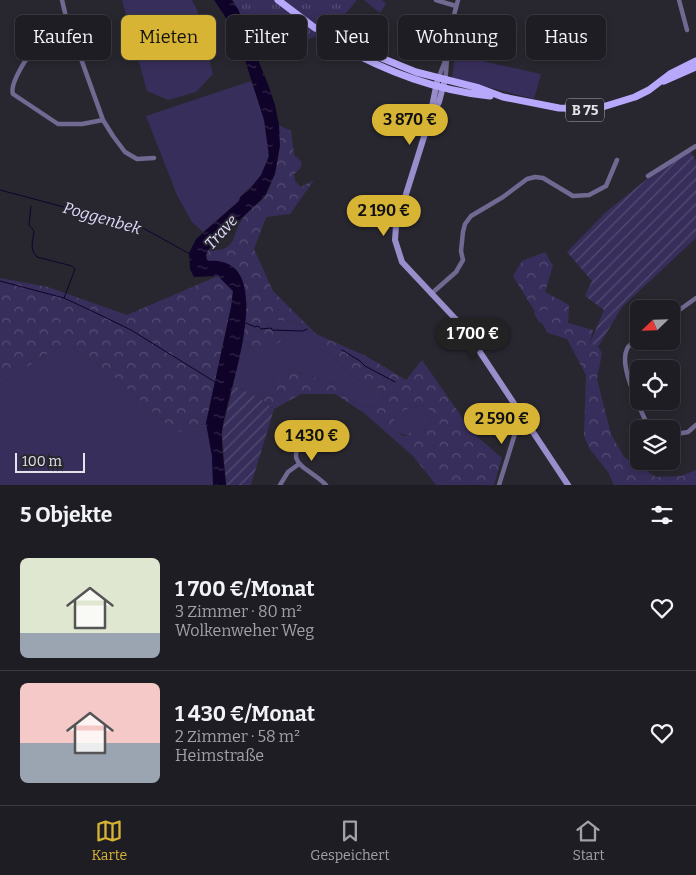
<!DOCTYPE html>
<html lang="de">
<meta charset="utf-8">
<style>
body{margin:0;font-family:Bitter,serif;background:#2b2a31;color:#f1f3f6;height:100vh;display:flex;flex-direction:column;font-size:19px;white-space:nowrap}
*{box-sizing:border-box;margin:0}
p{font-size:16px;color:#a1a2a6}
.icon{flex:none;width:28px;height:28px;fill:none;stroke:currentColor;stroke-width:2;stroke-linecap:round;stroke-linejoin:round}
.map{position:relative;height:485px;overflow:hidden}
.panel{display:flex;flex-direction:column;background:#1e1d24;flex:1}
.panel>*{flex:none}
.top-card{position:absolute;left:15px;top:15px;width:666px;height:45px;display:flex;gap:10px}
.needle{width:32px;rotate:247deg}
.controls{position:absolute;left:630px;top:300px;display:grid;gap:10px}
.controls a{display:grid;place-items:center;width:50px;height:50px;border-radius:8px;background:#1e1d24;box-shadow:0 2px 8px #0003,0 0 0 1px #3c3b41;font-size:25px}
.scale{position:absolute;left:15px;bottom:12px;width:70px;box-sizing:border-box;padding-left:5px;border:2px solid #e3e3e9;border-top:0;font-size:14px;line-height:18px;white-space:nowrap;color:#e3e3e9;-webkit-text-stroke:4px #282730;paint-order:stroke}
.price{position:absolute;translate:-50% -42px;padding:0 11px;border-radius:18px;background:#d8b434;color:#111;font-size:16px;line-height:32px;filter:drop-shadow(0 1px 2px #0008)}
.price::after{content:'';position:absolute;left:50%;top:30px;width:15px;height:11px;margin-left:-8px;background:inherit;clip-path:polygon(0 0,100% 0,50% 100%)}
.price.active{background:#222;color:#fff}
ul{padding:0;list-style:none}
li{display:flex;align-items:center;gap:15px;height:125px;padding:0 20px}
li+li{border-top:1px solid #3c3b41}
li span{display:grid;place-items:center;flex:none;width:140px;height:100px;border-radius:8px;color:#555}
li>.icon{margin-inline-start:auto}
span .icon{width:60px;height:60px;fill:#fffc;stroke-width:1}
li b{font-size:21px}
h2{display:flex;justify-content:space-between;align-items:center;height:60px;padding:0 20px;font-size:21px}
.chip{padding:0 18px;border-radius:8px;background:#1e1d24;box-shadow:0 2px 8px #0003,0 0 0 1px #3c3b41;font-size:18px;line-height:45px}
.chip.active{background:#d8b434;color:#111}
.tab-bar{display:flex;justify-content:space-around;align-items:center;height:70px;border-top:1px solid #3c3b41;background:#1e1d24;font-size:14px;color:#a1a2a6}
.tab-bar a{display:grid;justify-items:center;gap:2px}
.tab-bar .active{color:#d8b434}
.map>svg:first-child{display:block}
.grass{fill:#382e5b}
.forest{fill:url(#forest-crowns);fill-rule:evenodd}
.park{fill:url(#park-tufts)}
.garden{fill:url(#garden-furrows)}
.water{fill:url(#water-ripples)}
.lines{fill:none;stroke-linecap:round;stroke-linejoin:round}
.stream{stroke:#10032a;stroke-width:1}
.street{stroke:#706991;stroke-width:4.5}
.secondary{stroke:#998dcc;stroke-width:6}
.primary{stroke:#b8a8fb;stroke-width:7}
.labels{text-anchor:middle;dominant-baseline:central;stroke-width:4;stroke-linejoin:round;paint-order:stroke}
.shield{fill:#282730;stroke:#ababb2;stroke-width:1}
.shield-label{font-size:14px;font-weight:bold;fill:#e3e3e9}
.water-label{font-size:16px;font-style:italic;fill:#e0dbfb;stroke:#282730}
</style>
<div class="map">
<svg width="696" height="485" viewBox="0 0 696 485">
<defs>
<pattern id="forest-crowns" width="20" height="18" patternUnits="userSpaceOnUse" patternTransform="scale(1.25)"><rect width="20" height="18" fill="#382e5b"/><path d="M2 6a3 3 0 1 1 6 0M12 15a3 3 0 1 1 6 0" fill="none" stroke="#554c73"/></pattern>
<pattern id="park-tufts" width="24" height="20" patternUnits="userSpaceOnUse" patternTransform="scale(1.25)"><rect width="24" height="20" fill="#382e5b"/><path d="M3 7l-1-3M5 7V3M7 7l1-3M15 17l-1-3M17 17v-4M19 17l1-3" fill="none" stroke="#554c73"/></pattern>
<pattern id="garden-furrows" width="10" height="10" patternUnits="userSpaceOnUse" patternTransform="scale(1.25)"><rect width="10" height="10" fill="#382e5b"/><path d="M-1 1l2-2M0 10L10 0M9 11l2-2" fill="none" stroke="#554c73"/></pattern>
<pattern id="water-ripples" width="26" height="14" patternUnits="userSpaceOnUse" patternTransform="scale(1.25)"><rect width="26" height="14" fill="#10032a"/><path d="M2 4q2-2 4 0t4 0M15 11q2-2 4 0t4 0" fill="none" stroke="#332849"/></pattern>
</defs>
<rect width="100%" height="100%" fill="#282730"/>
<!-- grass -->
<path class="grass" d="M122 0H192L197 10 213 74 196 92 168 100 147 91Z
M455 55 541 74 534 99 452 78Z
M251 81C261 108 279 147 262 175 256 183 241 193 239 201L203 232 192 222 177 195 146 116Z
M277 320 299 322 311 338 314 346 331 354 349 374 366 385 380 389 384 394 375 406 369 408 354 403 343 394 336 384 282 367 275 372 273 384 259 398 233 385 243 339 254 351 283 339 277 327Z
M65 343 111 374 176 433 206 423 212 456 213 485H0V384Z
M423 405 431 411 433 418 429 427C413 436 407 440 393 428 393 411 408 408 423 405Z
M424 470 436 472 451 485H436Z"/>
<!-- forest -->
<path class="forest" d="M279 125 291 131 294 155 302 162 300 169 294 174 295 181 301 187 314 180 290 214 266 217 254 249 273 291 316 334 366 356 406 380 422 360 473 433 502 458 494 485H451L436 472 424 470 413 456 363 412 335 394H301L274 409 259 398 273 384 275 372 282 367 336 384 343 394 354 403 369 408 375 406 384 394 380 389 366 385 349 374 331 354 314 346 311 338 299 322 277 320V327L283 339 271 349 254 351 243 339 247 302 219 261H209L206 260V255L208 250C238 252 230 237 243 218 249 210 259 204 265 196 275 183 281 141 279 125ZM423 405 431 411C434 421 431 426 423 431 415 429 412 429 407 436H403L393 428C393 411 408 408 423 405Z
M545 252 553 266 545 292 569 305 568 323 593 330 590 343 598 347 602 353 597 379 611 434 624 457 656 477 681 476 696 470V485H614L608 472 589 448 584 436 586 375 567 339 548 333 513 276 522 261Z
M218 276 233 291 231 307 206 423 176 433 111 374 65 343 0 384V278L48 287 127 315Z"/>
<!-- park -->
<path class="park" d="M232 0H357L331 31 256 58 238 9Z
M364 0H382L386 4 380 13Z
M535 309 539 311 546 309 549 311 548 319 540 323 534 314Z"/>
<!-- garden -->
<path class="garden" d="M690 150 696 161V238L622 307 598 347 590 343 604 310 585 296 592 281 567 252 606 212 647 179Z
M233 385 259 398 274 409 251 485H226L222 432Z"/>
<!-- water -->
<path class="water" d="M214 0H232L238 9 269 87 275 105 279 125 280 146 275 174 265 196 208 250 206 255 207 260 209 261C282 256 226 395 222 431 221 448 225 468 226 485H213L212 456 206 423 231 307 233 291 218 276 194 277 190 269 189 253 196 239 239 201 240 197 249 190 261 175 269 156 264 120 237 35Z"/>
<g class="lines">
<!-- stream -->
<path class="stream" d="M0 190 143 228 190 254
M31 206 29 225 34 231C33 242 29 248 37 257L72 266 75 269 64 298
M0 281 64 298 94 312 131 330 215 382
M246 323 255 327 258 326 261 329 271 328 272 330 303 331 307 329
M342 350 360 361 365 366 395 382"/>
<!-- street -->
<path class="street" d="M62 0 66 17 103 120 113 136 125 152 137 159 154 158
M436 0 456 6
M679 0 687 30
M66 17C62 19 56 21 53 25 42 34 8 81 13 94L58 124H82L103 120
M438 79 447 56
M445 80C447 70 446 61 448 52 450 34 453 17 458 0
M648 176 696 146
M431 294 456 272 463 260 461 251 463 232 465 224 471 216 503 197 527 179 535 177 543 178 573 196 589 195 606 186 617 160
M671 316 696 298
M639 339C634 342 629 344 627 349 618 367 642 411 649 429
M305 435C282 466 308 466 326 485
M671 435 688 432 696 425
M280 485 288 472 299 464
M499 485 518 424 524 419"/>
<!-- secondary -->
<path class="secondary" d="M437 82 429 121 396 226 395 240 402 262 464 328 568 485
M433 113 439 102 444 83"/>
<!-- primary -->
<path class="primary" d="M278 0 315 28
M312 26 347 44 416 72 479 88 503 97 559 108 596 109 635 97 649 90 670 74 696 61
M341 46C386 72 439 91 490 96
M664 81 696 67"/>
</g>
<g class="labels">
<!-- shield labels -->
<rect class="shield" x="566" y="98.5" width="38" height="23" rx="4"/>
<g class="shield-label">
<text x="585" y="110">B 75</text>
</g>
<!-- water labels -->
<g class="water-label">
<text transform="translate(102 218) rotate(16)">Poggenbek</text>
<text transform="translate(221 232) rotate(-48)">Trave</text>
</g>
</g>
</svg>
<div class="controls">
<a><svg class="needle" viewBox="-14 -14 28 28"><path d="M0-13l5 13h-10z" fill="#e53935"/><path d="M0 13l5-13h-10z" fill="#a1a2a6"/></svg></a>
<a><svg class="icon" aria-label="locate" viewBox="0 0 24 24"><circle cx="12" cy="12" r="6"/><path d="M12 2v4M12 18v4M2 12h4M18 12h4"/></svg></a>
<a><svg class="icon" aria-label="layers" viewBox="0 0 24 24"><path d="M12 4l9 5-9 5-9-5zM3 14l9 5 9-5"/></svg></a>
</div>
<div class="scale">100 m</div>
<b class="price" style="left:410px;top:146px">3 870 €</b>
<b class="price" style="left:384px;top:237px">2 190 €</b>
<b class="price active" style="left:473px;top:360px">1 700 €</b>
<b class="price" style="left:502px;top:445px">2 590 €</b>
<b class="price" style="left:312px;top:462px">1 430 €</b>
<div class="top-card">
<a class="chip">Kaufen</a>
<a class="chip active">Mieten</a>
<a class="chip">Filter</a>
<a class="chip">Neu</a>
<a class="chip">Wohnung</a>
<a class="chip">Haus</a>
</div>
</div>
<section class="panel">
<h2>5 Objekte<svg class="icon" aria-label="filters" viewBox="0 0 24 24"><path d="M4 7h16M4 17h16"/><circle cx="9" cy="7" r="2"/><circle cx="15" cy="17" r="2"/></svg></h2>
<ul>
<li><span style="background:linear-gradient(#dfe7d0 75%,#9aa5b1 0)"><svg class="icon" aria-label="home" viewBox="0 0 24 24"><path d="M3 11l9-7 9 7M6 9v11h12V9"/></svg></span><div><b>1 700 €/Monat</b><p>3 Zimmer · 80 m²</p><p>Wolkenweher Weg</p></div><svg class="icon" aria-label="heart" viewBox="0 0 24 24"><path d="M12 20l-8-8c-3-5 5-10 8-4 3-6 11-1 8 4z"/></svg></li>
<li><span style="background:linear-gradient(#f6c9c9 60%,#9aa5b1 0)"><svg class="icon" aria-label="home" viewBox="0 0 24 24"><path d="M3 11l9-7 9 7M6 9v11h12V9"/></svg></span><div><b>1 430 €/Monat</b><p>2 Zimmer · 58 m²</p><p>Heimstraße</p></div><svg class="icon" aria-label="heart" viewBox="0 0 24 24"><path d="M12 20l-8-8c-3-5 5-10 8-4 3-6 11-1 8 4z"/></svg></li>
</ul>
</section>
<nav class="tab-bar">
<a class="active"><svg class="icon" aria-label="map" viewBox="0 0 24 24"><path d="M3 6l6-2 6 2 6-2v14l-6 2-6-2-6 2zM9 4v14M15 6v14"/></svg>Karte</a>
<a><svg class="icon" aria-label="saved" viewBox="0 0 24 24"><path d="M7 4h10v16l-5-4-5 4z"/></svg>Gespeichert</a>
<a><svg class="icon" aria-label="home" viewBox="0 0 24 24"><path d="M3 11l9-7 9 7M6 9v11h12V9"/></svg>Start</a>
</nav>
